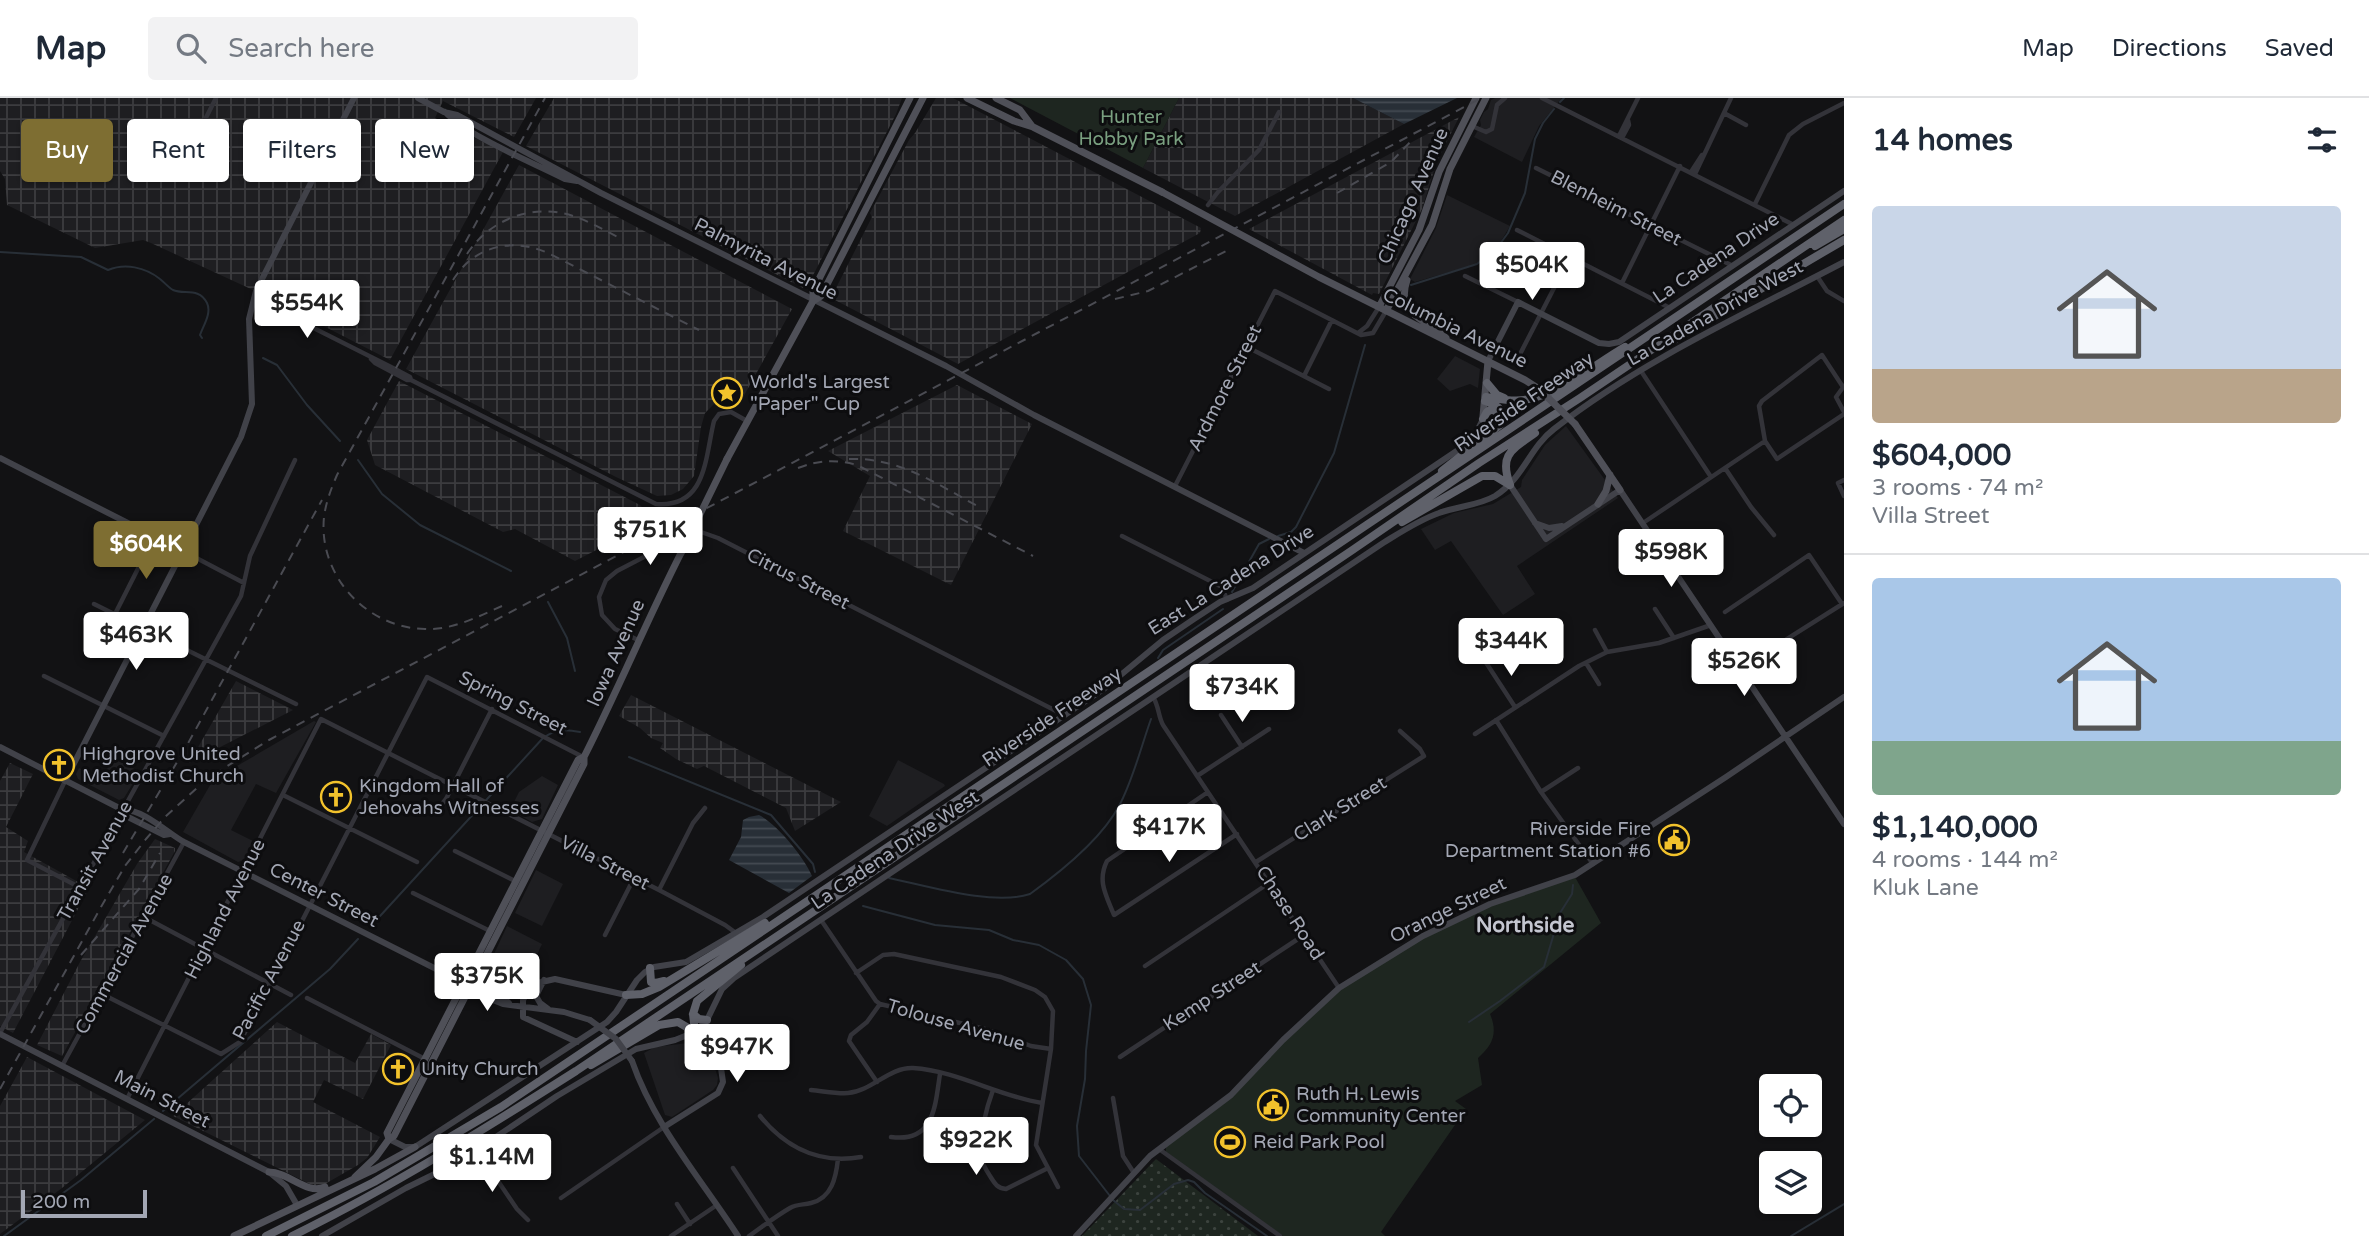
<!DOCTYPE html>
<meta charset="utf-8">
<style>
body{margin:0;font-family:"Varela Round",sans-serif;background:#f2f2f3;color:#1f2937;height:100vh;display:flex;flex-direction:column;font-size:26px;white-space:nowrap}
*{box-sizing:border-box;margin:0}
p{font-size:23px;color:#747a83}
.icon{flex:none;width:38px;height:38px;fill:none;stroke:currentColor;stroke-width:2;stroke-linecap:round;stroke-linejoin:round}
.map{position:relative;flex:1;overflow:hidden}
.drawer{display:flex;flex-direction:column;background:#fff;width:525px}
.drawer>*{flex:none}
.guide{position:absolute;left:21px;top:21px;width:665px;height:63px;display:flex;gap:14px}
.buttons{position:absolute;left:1759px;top:976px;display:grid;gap:14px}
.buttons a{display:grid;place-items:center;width:63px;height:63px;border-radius:7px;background:#fff;box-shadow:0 2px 5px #0004;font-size:35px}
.scale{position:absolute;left:21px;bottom:18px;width:126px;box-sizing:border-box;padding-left:7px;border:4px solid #a3a7b4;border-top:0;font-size:19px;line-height:24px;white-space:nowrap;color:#a3a7b4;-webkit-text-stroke:5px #0d0d0f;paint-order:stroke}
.price{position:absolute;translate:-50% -60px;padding:0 16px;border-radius:7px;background:#fff;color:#222;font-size:23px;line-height:46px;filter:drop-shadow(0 2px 4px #0008)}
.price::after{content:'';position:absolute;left:50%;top:42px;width:21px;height:16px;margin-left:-10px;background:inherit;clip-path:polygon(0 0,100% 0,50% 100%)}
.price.selected{background:#7e6e32;color:#fff}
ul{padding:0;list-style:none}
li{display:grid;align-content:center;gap:14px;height:371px;padding:0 28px}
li+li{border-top:2px solid #e0e1e3}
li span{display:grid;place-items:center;height:217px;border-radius:7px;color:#555}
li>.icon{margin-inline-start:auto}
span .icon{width:126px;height:126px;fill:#fffc;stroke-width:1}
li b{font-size:30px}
h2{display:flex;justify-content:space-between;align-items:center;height:84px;padding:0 28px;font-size:30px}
.tag{padding:0 24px;border-radius:7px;background:#fff;box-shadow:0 2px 5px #0004;font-size:24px;line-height:63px}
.tag.selected{background:#7e6e32;color:#fff}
header{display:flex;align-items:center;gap:42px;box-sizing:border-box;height:98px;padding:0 35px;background:#fff;border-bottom:2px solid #e0e1e3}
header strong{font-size:33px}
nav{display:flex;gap:38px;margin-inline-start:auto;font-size:24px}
.search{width:490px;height:63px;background:#f2f2f3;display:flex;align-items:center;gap:18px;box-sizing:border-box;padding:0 24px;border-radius:7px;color:#747a83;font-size:26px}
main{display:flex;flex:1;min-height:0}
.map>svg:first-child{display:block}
.built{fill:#1e1e21}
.industrial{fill:url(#industrial-grid)}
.grass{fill:url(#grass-dots)}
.park{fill:#1e2620}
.water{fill:url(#water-rules)}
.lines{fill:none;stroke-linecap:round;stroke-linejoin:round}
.stream{stroke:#282f37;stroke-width:2}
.street{stroke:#333339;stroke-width:4.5}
.secondary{stroke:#414249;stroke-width:6}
.primary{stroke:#4f5058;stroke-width:7}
.highway{stroke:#5f616a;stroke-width:8}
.rail{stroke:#4a4b52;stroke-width:2;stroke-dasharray:9 7;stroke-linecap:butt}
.secondary-bridge{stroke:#414249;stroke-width:6}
.primary-bridge{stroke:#4f5058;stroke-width:7}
.labels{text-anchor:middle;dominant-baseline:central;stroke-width:6;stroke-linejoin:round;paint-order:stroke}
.park-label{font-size:19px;fill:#7aa080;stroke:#0d0d0f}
.street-label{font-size:19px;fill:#a3a7b4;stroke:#0d0d0f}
.poi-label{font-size:19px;fill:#a3a7b4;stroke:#0d0d0f;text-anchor:start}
.neighbourhood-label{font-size:21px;font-weight:bold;fill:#c4c6d0;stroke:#0d0d0f}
</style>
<header>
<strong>Map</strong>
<div class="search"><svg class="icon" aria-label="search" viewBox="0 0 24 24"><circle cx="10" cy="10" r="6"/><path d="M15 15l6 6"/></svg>Search here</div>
<nav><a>Map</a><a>Directions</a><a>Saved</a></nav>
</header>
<main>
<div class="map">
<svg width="1844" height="1138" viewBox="0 0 1844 1138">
<defs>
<pattern id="industrial-grid" width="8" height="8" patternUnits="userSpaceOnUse" patternTransform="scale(1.75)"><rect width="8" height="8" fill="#1e1e21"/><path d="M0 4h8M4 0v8" fill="none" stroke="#3c3c3f"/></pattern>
<pattern id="grass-dots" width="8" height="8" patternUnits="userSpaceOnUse" patternTransform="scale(1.75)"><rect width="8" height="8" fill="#1e2620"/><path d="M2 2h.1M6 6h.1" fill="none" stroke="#3c433e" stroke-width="1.8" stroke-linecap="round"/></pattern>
<pattern id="water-rules" width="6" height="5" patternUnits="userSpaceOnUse" patternTransform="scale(1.75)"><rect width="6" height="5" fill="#282f37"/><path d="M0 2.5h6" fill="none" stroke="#444a52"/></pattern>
</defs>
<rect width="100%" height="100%" fill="#121214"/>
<!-- built -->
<path class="built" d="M1495 0H1562L1539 28 1522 64 1474 39 1481 27 1480 22 1484 14 1488 11 1491 2Z
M1447 97 1510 128 1497 150 1477 166 1415 184 1410 181 1436 130Z
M1455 258 1480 271 1478 290 1470 286 1450 293 1437 281Z
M1566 328 1618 400 1517 468 1535 496 1503 517 1451 443 1435 452 1421 431 1454 415 1493 406 1521 389 1522 382 1545 347Z
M314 623 316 624 276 695 256 686 231 732 253 743 244 762 238 764 183 734 213 682Z
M113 660 140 674 124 700 119 702 78 681 76 676 79 670 102 681Z
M898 662 944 686 945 688 887 728 869 718Z
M542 678 558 687 542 721 532 724 510 712 519 694Z
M536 772 563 786 542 828 515 815Z
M507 828 542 846 520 893 516 897 509 898 484 888 481 884Z
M688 945 697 948 716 973 718 980 717 987 713 992 672 1019 665 1017 644 955 655 949Z"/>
<!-- industrial -->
<path class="industrial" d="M0 0H536L514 39 443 3 435 20 503 54 390 262 253 192 151 145 143 142 95 150 7 107 5 81 0 73Z
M554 0H902L896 16 808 187 803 190 526 48Z
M936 0H953L1201 130 1200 135 958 266 831 200 872 119 870 115 909 42 915 35Z
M1179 0H1353L1404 26 1235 118 1143 70Z
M1459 19 1436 66 1422 111 1379 196 1373 195 1372 197 1249 131Z
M519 67 792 211 741 303 718 302 705 315 701 329 694 378 683 391 671 397 657 398 616 379 406 271Z
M399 283 640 407 655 422 575 463 515 431 503 434 375 367 367 342Z
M957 287 1032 326 951 487 843 433 870 378 828 353Z
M236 583 293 612 189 665Z
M631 597 841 704 795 733 786 710 704 668 697 671 676 661 660 650 663 645 651 640 640 630 619 618Z
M10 665 33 676 6 729 28 743 24 754 89 790 13 935 0 928V683Z
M155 741 175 750V753L62 958 37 947 80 864 137 766Z
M277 924 355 965 371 936 391 947 363 1001 324 982 313 1004 380 1039 367 1060 358 1067 318 1090 173 1018Z
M27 959 145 1022 62 1090 0 1136V1008Z"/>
<!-- grass -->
<path class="grass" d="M1156 1061 1258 1138H1082Z"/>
<!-- park -->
<path class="park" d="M1010 0H1179L1143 70Z
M1575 779 1601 825 1490 916C1498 935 1493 947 1478 960L1482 987 1455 1003 1466 1011 1381 1134 1385 1138H1283L1166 1054V1047L1232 999 1284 944 1346 887 1414 843 1491 807Z"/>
<!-- water -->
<path class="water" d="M1353 0H1457L1404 26Z
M759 717C777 726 804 759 812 778L789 795 729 762 741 739 743 722 749 719Z"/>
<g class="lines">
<!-- stream -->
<path class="stream" d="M1560 4 1564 0
M0 154 81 159 108 172C125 165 145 169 160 181 164 184 168 189 173 192 184 197 199 189 207 205 212 215 203 228 200 237L202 240
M1411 187 1477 166 1497 150 1508 135 1525 95 1535 41 1543 25 1554 11
M263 260 277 267 307 307 340 343
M358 362 382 396 420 427 511 473
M1278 438 1291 434 1296 429 1334 355 1365 247
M1232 494 1259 446 1269 441
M548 504 567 540 575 573
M1158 560 1163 552 1223 511
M629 659 771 717 813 766 815 774
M889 780C928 788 993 808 1030 796 1059 775 1102 740 1119 708 1133 682 1141 649 1151 621
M863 808 935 827 989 832 1013 842 1039 847 1066 862 1083 881 1091 907 1086 953 1085 981 1077 1028 1079 1058 1110 1098
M370 829 543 640C556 631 565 631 580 634
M1469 924 1500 903 1544 869 1560 815 1572 796 1573 787
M163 1013 330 871 358 841
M1113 1102 1124 1111 1140 1112 1174 1086 1188 1082 1194 1084 1205 1095 1267 1138
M4 1138 81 1082 154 1021
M1791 1138 1844 1106"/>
<!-- street -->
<path class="street" d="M1542 0 1794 127
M1724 15 1746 27
M1472 28 1486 34 1492 31 1497 7 1505 0
M1619 38 1638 0
M1622 40 1629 27 1628 22
M185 61 216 0
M1536 70 1733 168
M1691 74 1702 57
M1695 76 1731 0
M1755 106 1789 37 1803 26 1844 5
M1208 107 1218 94 1259 52 1279 14
M1517 132 1670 210
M1465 178 1518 204
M1817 178 1827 193 1844 203
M1622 185 1680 68
M254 200 395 271 410 279 411 282
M1358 235 1367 228 1379 209
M1247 249 1329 291
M371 261 375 265 407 282H411L656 406C707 410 705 359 714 323L719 316 731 314 747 323
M1517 262 1570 159
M1641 273 1711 379
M1304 278 1332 222
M1844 288 1836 299 1844 314
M1843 289 1822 257 1762 303 1759 308 1765 343 1777 361 1844 316
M1725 370 1751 409 1774 437
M1844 382 1838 385 1844 398
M1175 388 1275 193 1361 237 1373 235 1386 213
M1643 425 1765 343
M1122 438 1222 489 1227 502
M183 453 244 485
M94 506 296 606
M1655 511 1674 540
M1725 514 1809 457 1842 506
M115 516 154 439
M1595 532 1607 554
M638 542 615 531 602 517 599 499 606 482 617 473 690 435 701 434 718 440 1064 617
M94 549 112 515
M1586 565 1599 586
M1741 570 1844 505
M44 578 164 638
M1153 599C1159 608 1158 618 1163 627L1339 890
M1515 609 1485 563 1527 535
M1221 617 1242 649
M1496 622 1541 694 1593 766
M1475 636 1579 568 1607 554 1659 545 1711 527
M1197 678 1269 631
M65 683 27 762 81 790
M1208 694 1107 763C1097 783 1106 797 1114 817L1237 736
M1541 694 1578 670
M283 697 417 764
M1149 713 1159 727
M428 714 438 711 446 701 492 611
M455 753 515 783
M1256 764 1424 658 1420 651 1400 633
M659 792 693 725 705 710
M413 795 490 833
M144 819 291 897
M821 822 876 903 880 906 985 931 1031 948 1051 951
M605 837 634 780
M1145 868 1269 785
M856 875 883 857 894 856 1001 879 1035 892 1045 899 1053 913 1051 951 1036 1047 1058 1089
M102 896 221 956 240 944 427 579 583 659
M307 900 425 961
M0 935 241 498 250 458 295 362
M1120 959 1304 837
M62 968 184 744
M877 984 849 943 851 937 867 924 880 906
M811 992C823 993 837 996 848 995 872 993 889 969 913 970 958 973 998 998 1042 1005
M993 992C987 1008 978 1041 981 1058 982 1066 986 1072 990 1078 995 1086 997 1090 1006 1091L1048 1070
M1113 1000 1123 1058 1134 1075
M127 1001 321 621 659 792 725 827 736 835
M760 1018C786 1050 820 1066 861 1059
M891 1039C935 1045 935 1007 940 976
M1159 1051 1280 1138
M477 1052 517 1111 528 1122
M733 1070 778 1138
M561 1100 664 1029
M677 1106 690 1126
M671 1138 717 1107
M749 1138C762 1129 776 1118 790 1110 797 1106 803 1107 811 1105 832 1100 836 1079 838 1061"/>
<!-- secondary -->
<path class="secondary" d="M418 0 444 14 457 17 601 95 946 268 1034 317 1304 455
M445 14C469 39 532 64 565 81L577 83
M1488 263 1518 204 1599 245 1609 246 1619 244 1844 93
M0 360 183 453
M1510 387 1546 441 1620 392 1844 726
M1535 425 1549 430 1562 428
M0 649 123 712 126 718 164 737 170 736
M65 683 241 339 252 306 249 221 256 193 354 0
M123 712C142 710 169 736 184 744L458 882 470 893 503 906 564 914 590 922
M544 882 536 898 540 905 548 911
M467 886C480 888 500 896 509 905
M0 936 269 1074 286 1088 297 1107
M577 944 523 919V902L533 886 555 881 626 897
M632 963C654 1027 701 1081 738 1138
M664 1029 718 995 723 984 721 970 695 934
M389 1041 405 1049H415L607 924 616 914 637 882 645 874 654 869 686 864 763 819 1105 590 1163 542 1194 521 1220 504 1253 490 1458 352 1474 339 1483 321
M322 1138 406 1090 457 1065 557 998 636 951 675 942 695 934 707 922 722 891 734 880 1383 445C1401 434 1419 422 1439 415 1457 408 1478 408 1495 398 1524 380 1529 350 1554 331 1641 263 1747 215 1844 164
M1076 1138 1150 1058 1231 997 1283 942 1339 890 1423 838 1490 806 1575 777 1726 679 1844 599"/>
<!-- primary -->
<path class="primary" d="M967 0 1014 23 1033 29 1162 94
M996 0 1020 12 1032 28
M1271 153 1319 179 1525 282 1539 291
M1407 182C1395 218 1426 220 1446 240
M813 203V193L910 0
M1379 209 1419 132 1439 74 1476 0
M1386 213 1432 127 1450 71 1486 0
M1483 318 1488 263
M1575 326 1620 392
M727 361 813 203 821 198 923 0
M1598 406 1606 393 1610 377
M389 1041 387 1035 578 662 584 659
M269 1074C289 1074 306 1097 325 1089
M355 1079 376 1059 389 1041 394 1038 584 666V659C618 592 647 522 681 455
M234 1138 375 1071 415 1049"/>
<!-- highway -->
<path class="highway" d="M1815 148 1844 131
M1674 242 1844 142
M1487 285 1497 297 1504 300
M1486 299C1499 301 1511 304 1524 302 1560 296 1594 267 1625 249
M1483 321 1487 314 1492 311 1500 316
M1442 373 1501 326C1505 312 1498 307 1485 303
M1510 387C1499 357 1511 352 1535 335
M1402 424 1482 378H1495L1510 387
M650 870 651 884 656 885 664 883
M626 897 642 896 659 889 765 825
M693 916 699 921 707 922
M695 934 693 916 697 903 741 867
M591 967 659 927 678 924 695 934
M266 1138 374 1084 501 1009 1844 106
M292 1138C390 1090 483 1032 576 973L1351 453 1479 365 1580 300 1844 122"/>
<!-- rail -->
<path class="rail" d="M1337 95 1391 64 1414 40
M467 156C491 120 535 104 576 119 591 124 605 133 620 140
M453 182C474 148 512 139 548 155L699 232
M1115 201 1148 193 1230 151
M849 361C900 359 938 387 981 410
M798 370C819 362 835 361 857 367L1033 458
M502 508C477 519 453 532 425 531 366 530 318 477 324 419 326 404 331 391 337 377L545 0
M123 755 186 649 322 402
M81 857 139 791 160 755
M0 991 101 809 125 768 146 741 165 719 208 680 269 642 1481 0"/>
<!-- secondary-bridge -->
<path class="secondary-bridge" d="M590 922 616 941 632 963"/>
<!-- primary-bridge -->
<path class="primary-bridge" d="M1162 94 1271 153
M1539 291 1575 326
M681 455 727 361"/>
</g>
<!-- icons -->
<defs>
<g id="sight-ring" transform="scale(1.575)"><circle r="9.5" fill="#0d0d0f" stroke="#f2c22c" stroke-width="1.5"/><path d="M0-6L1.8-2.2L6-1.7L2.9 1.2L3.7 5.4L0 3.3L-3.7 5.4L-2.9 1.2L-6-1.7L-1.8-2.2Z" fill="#f2c22c"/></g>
<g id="church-ring" transform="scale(1.575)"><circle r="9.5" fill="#0d0d0f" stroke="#f2c22c" stroke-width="1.5"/><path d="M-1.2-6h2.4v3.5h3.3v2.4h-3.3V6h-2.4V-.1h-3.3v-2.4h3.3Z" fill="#f2c22c"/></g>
<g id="civic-ring" transform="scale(1.575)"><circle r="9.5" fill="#0d0d0f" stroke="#f2c22c" stroke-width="1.5"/><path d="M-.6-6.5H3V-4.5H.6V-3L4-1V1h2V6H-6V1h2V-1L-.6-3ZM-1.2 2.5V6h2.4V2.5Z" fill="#f2c22c"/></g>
<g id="stadium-ring" transform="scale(1.575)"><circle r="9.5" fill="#0d0d0f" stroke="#f2c22c" stroke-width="1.5"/><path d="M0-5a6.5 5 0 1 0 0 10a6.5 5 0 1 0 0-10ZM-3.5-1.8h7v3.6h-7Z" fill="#f2c22c"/></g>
</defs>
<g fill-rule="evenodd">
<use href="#sight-ring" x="727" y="295"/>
<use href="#church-ring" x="59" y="667"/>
<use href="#church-ring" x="336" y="699"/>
<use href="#civic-ring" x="1674" y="742"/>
<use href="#church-ring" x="398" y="971"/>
<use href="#civic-ring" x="1273" y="1007"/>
<use href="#stadium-ring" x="1230" y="1044"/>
</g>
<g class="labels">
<!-- park labels -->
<g class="park-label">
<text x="1131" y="19">Hunter<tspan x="1131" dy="22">Hobby Park</tspan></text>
</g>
<!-- street labels -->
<g class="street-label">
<text transform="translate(1413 98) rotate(-66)">Chicago Avenue</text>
<text transform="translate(1616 110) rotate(27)">Blenheim Street</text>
<text transform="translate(1716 160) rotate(-34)">La Cadena Drive</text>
<text transform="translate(766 161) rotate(27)">Palmyrita Avenue</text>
<text transform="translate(1715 215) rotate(-29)">La Cadena Drive West</text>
<text transform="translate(1455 230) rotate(26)">Columbia Avenue</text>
<text transform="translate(1225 290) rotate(-63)">Ardmore Street</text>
<text transform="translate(1524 304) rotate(-34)">Riverside Freeway</text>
<text transform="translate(798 481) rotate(27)">Citrus Street</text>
<text transform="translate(1231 482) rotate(-32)">East La Cadena Drive</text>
<text transform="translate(616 555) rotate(-66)">Iowa Avenue</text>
<text transform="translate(513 605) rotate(27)">Spring Street</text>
<text transform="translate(1052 619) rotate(-34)">Riverside Freeway</text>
<text transform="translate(1340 711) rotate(-32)">Clark Street</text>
<text transform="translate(895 752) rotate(-34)">La Cadena Drive West</text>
<text transform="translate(95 763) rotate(-61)">Transit Avenue</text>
<text transform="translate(605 765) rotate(27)">Villa Street</text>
<text transform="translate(324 797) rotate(27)">Center Street</text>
<text transform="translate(225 811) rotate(-63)">Highland Avenue</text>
<text transform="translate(1448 812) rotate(-26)">Orange Street</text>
<text transform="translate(1290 815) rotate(57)">Chase Road</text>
<text transform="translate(124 856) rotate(-61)">Commercial Avenue</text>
<text transform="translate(269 882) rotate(-62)">Pacific Avenue</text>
<text transform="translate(1212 898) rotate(-33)">Kemp Street</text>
<text transform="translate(956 927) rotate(16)">Tolouse Avenue</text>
<text transform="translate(162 1001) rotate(27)">Main Street</text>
</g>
<!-- poi labels -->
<g class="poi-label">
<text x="750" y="284">World's Largest<tspan x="750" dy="22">"Paper" Cup</tspan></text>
<text x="82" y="656">Highgrove United<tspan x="82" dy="22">Methodist Church</tspan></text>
<text x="359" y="688">Kingdom Hall of<tspan x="359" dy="22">Jehovahs Witnesses</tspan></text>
<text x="1651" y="731" text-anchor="end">Riverside Fire<tspan x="1651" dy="22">Department Station #6</tspan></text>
<text x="421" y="971">Unity Church</text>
<text x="1296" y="996">Ruth H. Lewis<tspan x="1296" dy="22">Community Center</tspan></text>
<text x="1253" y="1044">Reid Park Pool</text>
</g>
<!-- neighbourhood labels -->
<g class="neighbourhood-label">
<text x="1525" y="827">Northside</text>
</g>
</g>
</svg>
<div class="buttons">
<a><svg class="icon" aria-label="locate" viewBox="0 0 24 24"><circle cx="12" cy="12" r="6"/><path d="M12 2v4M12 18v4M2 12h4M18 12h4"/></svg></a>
<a><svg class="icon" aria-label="layers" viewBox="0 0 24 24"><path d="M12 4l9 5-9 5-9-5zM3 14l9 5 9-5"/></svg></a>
</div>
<div class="scale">200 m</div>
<b class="price" style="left:1532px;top:204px">$504K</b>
<b class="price" style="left:307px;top:242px">$554K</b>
<b class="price" style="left:650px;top:469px">$751K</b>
<b class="price selected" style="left:146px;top:483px">$604K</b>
<b class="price" style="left:1671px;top:491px">$598K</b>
<b class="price" style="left:136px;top:574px">$463K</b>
<b class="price" style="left:1511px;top:580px">$344K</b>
<b class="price" style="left:1744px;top:600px">$526K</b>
<b class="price" style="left:1242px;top:626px">$734K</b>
<b class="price" style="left:1169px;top:766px">$417K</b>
<b class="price" style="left:487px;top:915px">$375K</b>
<b class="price" style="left:737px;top:986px">$947K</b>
<b class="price" style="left:976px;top:1079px">$922K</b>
<b class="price" style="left:492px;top:1096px">$1.14M</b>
<div class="guide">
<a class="tag selected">Buy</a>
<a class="tag">Rent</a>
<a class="tag">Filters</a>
<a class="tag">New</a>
</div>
</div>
<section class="drawer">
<h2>14 homes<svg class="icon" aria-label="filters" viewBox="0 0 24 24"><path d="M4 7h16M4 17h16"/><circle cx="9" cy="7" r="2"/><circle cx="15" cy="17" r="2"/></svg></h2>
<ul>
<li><span style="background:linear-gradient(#c9d6e8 75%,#b9a48a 0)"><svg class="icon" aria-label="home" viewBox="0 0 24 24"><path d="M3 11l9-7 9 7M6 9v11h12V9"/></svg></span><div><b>$604,000</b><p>3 rooms · 74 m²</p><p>Villa Street</p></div></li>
<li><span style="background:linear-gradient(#a9c7e8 75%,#7fa58c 0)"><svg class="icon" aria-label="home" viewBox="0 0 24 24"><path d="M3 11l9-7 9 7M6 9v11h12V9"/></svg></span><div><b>$1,140,000</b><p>4 rooms · 144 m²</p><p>Kluk Lane</p></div></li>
</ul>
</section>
</main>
